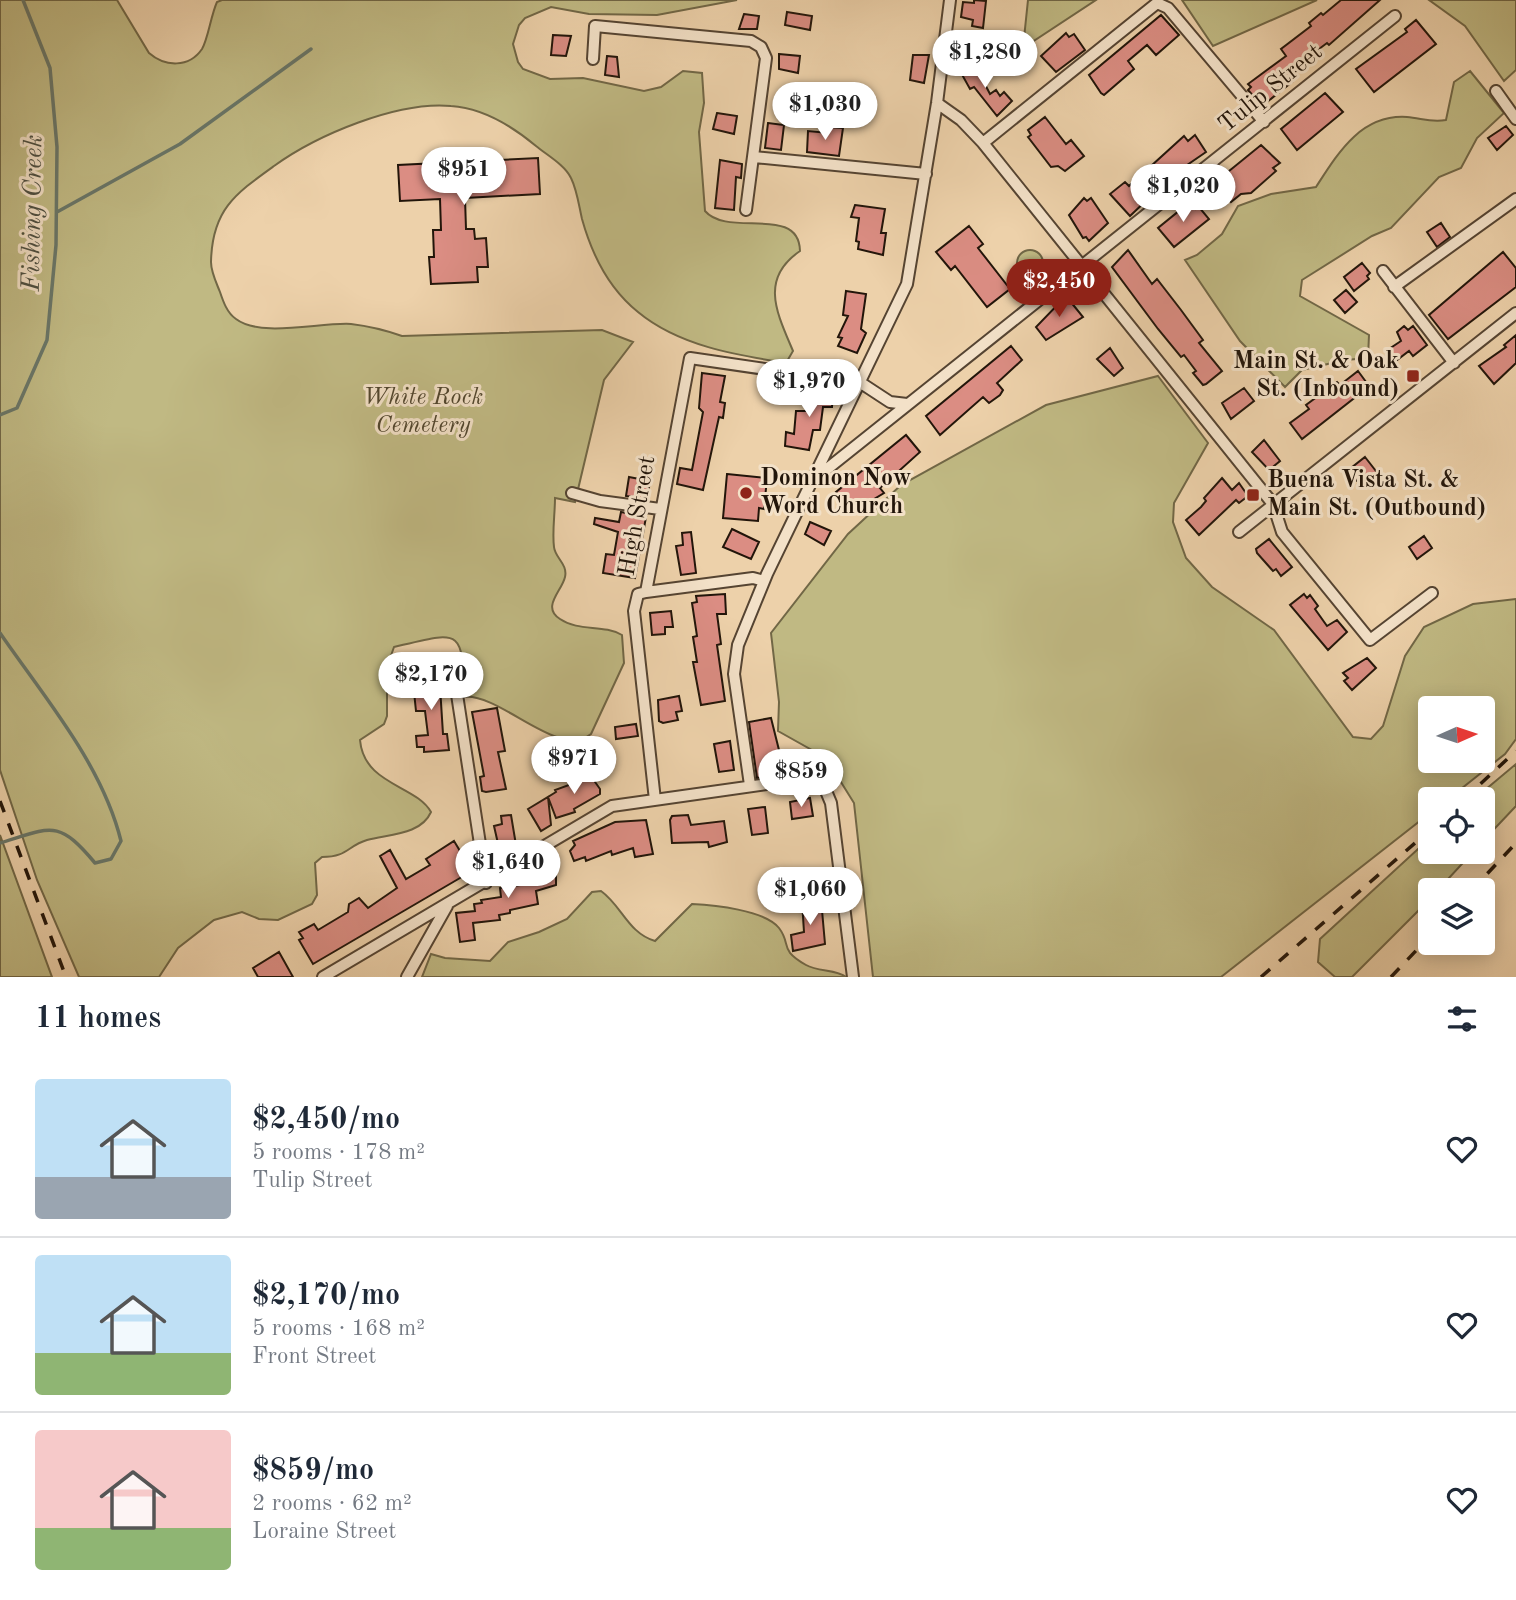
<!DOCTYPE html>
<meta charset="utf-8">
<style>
body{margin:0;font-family:"Old Standard TT",serif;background:#f2f2f3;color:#1f2937;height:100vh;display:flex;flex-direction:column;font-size:26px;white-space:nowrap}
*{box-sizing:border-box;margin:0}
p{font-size:23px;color:#747a83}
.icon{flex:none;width:38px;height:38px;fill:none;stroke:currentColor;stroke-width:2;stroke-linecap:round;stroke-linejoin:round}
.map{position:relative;height:977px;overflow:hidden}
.panel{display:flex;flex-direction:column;background:#fff;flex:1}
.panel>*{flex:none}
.needle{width:46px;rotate:87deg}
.fabs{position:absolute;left:1418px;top:696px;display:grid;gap:14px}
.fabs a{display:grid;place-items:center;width:77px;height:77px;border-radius:7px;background:#fff;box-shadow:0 4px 18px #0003;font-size:35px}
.price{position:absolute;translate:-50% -60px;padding:0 16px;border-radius:24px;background:#fff;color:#222;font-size:23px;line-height:46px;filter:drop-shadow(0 2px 4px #0008)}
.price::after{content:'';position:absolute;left:50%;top:42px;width:21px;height:16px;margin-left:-10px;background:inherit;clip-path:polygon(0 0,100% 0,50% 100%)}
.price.active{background:#8f2418;color:#fff}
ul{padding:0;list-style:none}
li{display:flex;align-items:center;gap:21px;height:175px;padding:0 35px}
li+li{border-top:2px solid #e0e1e3}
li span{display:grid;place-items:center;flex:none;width:196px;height:140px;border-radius:7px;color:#555}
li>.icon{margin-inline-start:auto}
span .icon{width:84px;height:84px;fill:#fffc;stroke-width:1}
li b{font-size:30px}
h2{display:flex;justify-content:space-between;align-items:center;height:84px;padding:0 35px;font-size:30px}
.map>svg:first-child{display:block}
.green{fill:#c0b983;stroke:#716746;stroke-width:2;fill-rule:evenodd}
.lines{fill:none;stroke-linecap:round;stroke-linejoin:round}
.stream{stroke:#697668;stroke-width:3.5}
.building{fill:#db8d83;stroke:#22150a;stroke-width:2}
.minor-casing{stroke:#554432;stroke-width:14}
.minor{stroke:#f3e1c8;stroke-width:10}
.rail{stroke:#22150a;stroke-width:3.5;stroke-dasharray:12 12;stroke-linecap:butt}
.poi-dot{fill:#8f2418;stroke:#f3e1c8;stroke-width:2.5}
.labels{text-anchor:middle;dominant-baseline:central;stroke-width:6;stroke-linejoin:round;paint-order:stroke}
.street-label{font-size:24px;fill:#22150a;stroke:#f3e1c8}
.poi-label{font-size:24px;font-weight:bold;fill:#22150a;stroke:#f3e1c8;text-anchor:start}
.park-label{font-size:24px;font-style:italic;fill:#51462e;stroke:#f3e1c8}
.water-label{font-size:26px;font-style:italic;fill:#4c4e41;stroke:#f3e1c8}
</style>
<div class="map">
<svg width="1516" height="977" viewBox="0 0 1516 977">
<rect width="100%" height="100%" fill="#edd1aa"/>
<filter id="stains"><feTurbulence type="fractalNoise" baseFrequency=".00286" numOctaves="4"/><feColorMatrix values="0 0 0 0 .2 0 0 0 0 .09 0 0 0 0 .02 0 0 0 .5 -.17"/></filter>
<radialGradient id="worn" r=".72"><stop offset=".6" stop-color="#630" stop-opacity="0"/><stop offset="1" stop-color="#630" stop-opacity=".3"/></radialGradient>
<!-- green -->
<path class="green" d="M0 0H117L149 53C165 67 189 68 202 49 208 39 211 15 217 2L222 0H737L657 15 589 14 551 7 525 18 519 25 513 44 518 62 523 69 550 79 583 78 644 91 661 87 683 71 702 73 704 103 699 132 705 211C728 238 799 204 800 251 759 279 777 313 793 351L786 363C736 355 679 346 638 312 608 288 592 255 582 219 579 206 577 190 571 178 565 165 547 155 536 146 512 126 483 108 451 106 397 101 317 135 274 166 235 194 212 210 211 262 211 272 216 282 220 292 223 301 227 313 236 319 261 338 320 322 351 324 368 326 385 330 402 336L602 330 633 342 604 380 575 502 555 498C555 514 552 532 554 547 555 558 568 564 565 577 562 591 541 607 560 619 579 632 603 624 622 635L624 663 591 734C558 760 501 693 464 697 463 627 461 631 394 647L387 667V716L384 724 360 740C364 785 416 785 431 812 421 835 389 834 367 840 347 846 348 857 322 857L315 863 317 895 312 904 278 920 259 919 242 912 214 920 178 948 159 977H79L37 880 0 770Z
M1028 0H1096L1023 48Z
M1182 0H1317L1213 46Z
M1429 0H1516V70L1504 81 1465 26Z
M1470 71 1504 113 1477 138 1461 168 1439 177 1391 228 1372 236 1302 280 1300 296 1369 335 1368 358 1345 360 1302 370 1285 387 1240 341 1185 260 1197 255 1222 234 1238 206 1271 194 1316 187C1338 153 1361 114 1407 117 1421 118 1431 123 1446 120L1454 82Z
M1017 263a13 13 0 1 1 26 0a13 13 0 1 1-26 0Z
M1158 376 1208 443 1174 503 1173 522 1186 558 1212 587 1274 630 1353 737 1371 739 1383 726 1405 656 1424 627 1473 604 1516 599V739L1505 754 1447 800H1430V813L1221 977H873L854 803 826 758 778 731 779 702 771 633 848 534 901 485 1046 405ZM1430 709H1482V761H1430Z
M1516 764V806L1482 842V800H1473Z
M0 835 52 977H0Z
M1430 838V852H1473L1437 891H1430V899L1352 977H1335L1318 962 1320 939Z
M601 891C622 906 628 933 655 941L692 904C713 905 765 910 779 928 792 945 778 949 806 965 818 972 837 969 846 977H422L431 954 445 958 490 961 508 942 539 932 567 919 592 892Z"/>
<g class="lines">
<!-- stream -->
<path class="stream" d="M57 212 180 144 311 49
M0 415 17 408 47 340 56 245 57 147 50 68 23 0
M0 633C44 697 102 764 121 841L111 859 95 863C58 819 52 827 0 843"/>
</g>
<!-- building -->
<path class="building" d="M974 0 986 1 983 28 972 26 973 20 961 17 963 2 974 3Z
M1341 0H1380L1329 45 1327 43 1307 58 1309 61 1289 77 1292 82 1262 106 1248 90 1251 87 1248 84 1286 56 1281 49 1311 26 1309 23 1321 13 1323 15Z
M787 12 812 16 810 30 785 25Z
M744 14 759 16 757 29H739Z
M1161 15 1179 35 1156 55 1147 45 1128 61 1134 69 1104 95 1101 93 1089 75Z
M1416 20 1436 44 1374 92 1356 69 1407 32 1405 29Z
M1066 33 1069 37 1074 34 1085 50 1056 72 1041 56Z
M553 35 571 36 566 56 551 55Z
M779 54 800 56 798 73 779 69Z
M913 55H929L924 83 910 80Z
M607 56 617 57 619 77 605 75Z
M974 63 990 94 996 90 1000 96 1004 92 1012 101 997 116 974 87 970 89 960 71Z
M1325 93 1343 112 1297 150 1281 129Z
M717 113 737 116 734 134 713 129Z
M1045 117 1066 144 1071 140 1084 156 1065 171 1058 166 1051 167 1028 137 1031 135 1028 130Z
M768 123 784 125 781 150 765 148Z
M1506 126 1513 135 1497 150 1488 138Z
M829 127 843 128 839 156 807 152 808 131 828 133Z
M1195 135 1206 152 1174 174 1130 216 1110 194 1125 182 1129 186 1184 136 1188 141Z
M1261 145 1280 163 1273 168 1276 171 1251 193 1241 194 1231 202 1228 198 1225 200 1219 193 1223 190 1218 180Z
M538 158 540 194 465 198 466 229H474L475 239 486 238 488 267H477L478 282 431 284 429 257H434L433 230H441L440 199 400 201 398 165Z
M720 160 742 164 741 178 736 177 734 210 715 208Z
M1084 198 1087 201 1091 198 1108 223 1089 241 1086 237 1083 238 1069 215Z
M1190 202 1196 209 1199 207 1209 219 1174 247 1158 228Z
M855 205 885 209 881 233H886L883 255 858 249 859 242 856 241 859 218 851 217Z
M1441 223 1450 237 1437 247 1427 232Z
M969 226 983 244 978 248 1010 289 987 307 955 266 951 270 936 252Z
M1128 250 1152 284 1157 279 1181 310 1203 340 1199 343 1222 371 1206 384 1203 385 1193 373 1196 371 1184 355 1181 357 1158 329 1112 267Z
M1503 252 1516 268V287L1448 339 1429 315Z
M1362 263 1370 273 1367 276 1369 279 1354 291 1344 277Z
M1346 290 1357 302 1345 313 1334 300Z
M846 291 866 294 861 329 866 333 857 353 838 346 842 338 838 337 848 316 843 315Z
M1066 296 1083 317 1046 340 1036 327Z
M1404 326 1408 330 1413 326 1427 345 1413 356 1409 351 1397 360 1389 349 1401 341 1397 332Z
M1516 335V363L1494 384 1479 366 1506 347 1504 345Z
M1011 346 1022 360 997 383 1003 390 1000 395 989 403 983 397 940 435 926 416Z
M1110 348 1123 368 1114 376 1097 359Z
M1358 371 1372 390 1362 398 1357 396 1302 439 1290 423 1309 409 1306 405 1337 382 1340 385Z
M702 373 725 376 720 402 725 403 723 418 719 417 703 490 677 484 680 468 692 470 703 412 699 408Z
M808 388 833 391 832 407H823L820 430H813L809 450 785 446 786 432 794 434 796 411H806Z
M1244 388 1254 401 1231 419 1222 403Z
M906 435 920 452 880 488 884 493 851 513 836 492Z
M1264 440 1280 461 1269 470 1252 452Z
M1365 457 1379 475 1368 483 1364 479 1359 483 1351 474 1354 472 1351 468Z
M727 474 767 478 764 509 759 508 758 521 723 518Z
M629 477 650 481 647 499 626 496Z
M1222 478 1232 490 1239 483 1248 496 1239 503 1236 500 1199 535 1186 520 1201 507 1206 501 1204 498Z
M621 512 646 517 635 578 603 573 606 554 614 555 618 532 594 524 595 518 619 522Z
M810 522 831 531 824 545 805 534Z
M732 529 759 542 751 559 723 547Z
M691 532 696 573 681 575 676 546 683 545 682 533Z
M1424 536 1432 548 1417 559 1409 547Z
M1269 539 1292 567 1281 576 1276 569 1273 571 1257 553 1256 549Z
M725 594 726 614H717L721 644 717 645 725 701 701 705 693 662H697L693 637 697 636 692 603 697 602 696 596Z
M1304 594 1307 598 1310 595 1318 606 1315 609 1327 626 1337 620 1347 632 1328 650 1290 605Z
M671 611 673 627H665V634L652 635 650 613Z
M1367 658 1376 668 1352 690 1344 681 1348 678 1343 673Z
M439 671 443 734H447L449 750 424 752V747H417L416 736 428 735 425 711H416L413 682 417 681 418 673Z
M679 696 682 711 676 712 678 720 663 723 659 721 658 700Z
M497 708 505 751 498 752 506 789 486 792 482 791 480 777 484 776 472 712Z
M771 718 781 758 792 756 794 772 757 778 749 722Z
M636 724 638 736 616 739 615 727Z
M730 741 734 770 719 772 714 744Z
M588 772 600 789V794L574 809 575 812 556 818 548 797 556 792 555 790 580 781 578 778Z
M548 797 551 825 541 831 528 809Z
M810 798 813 816 792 819 790 802Z
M765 807 768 833 752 835 748 809Z
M511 815 516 845 499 848 494 826 502 824 501 816Z
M688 815 691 825 724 821 727 842 709 847 708 842 672 843 670 820 672 816Z
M646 820 653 854 635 857 633 848 612 855 611 851 586 861 585 857 574 861 570 851 575 845 573 841 615 822Z
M454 841 472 871 313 964 299 940 303 938 299 932 314 924 318 930 348 912 349 904 359 898 368 908 397 888 380 856 390 850 406 879 430 865 426 859Z
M556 860V885L536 891 538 904 510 910V913L499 915 500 920 473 923 475 940 460 942 456 913 475 911 474 904 482 903 481 900 501 897 500 888 521 885 520 874 536 872 538 863Z
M821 899 825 944 793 951 791 935 804 932 802 901Z
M279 952 293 977H258L253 968Z"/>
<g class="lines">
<!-- minor casing -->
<g class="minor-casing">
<path id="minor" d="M593 59 595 26 751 41 761 47 766 58 746 210
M1496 91 1516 119
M937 103 961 120 983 143 1273 504 1282 532 1370 640 1432 593
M983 143 1157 3 1168 8 1264 122
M754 157 926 174
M1383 271 1454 363
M1394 287 1516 199
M817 477 1395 16
M572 493 600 501 660 509
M1239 532 1516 313
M646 592 753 578 764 581
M452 662 486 883
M750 785 734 674 738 645 767 574 907 284 937 103 950 0
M655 800 634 611 638 594 646 592 690 358 861 383 890 402 907 404
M323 977 612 806 810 778 826 791 831 803 853 977
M407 977 447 906"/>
</g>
<!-- minor -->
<use href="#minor" class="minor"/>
<!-- rail -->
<path class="rail" d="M1463 800 1516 751
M0 801 66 977
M1471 891 1516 843
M1261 977 1430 830
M1391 977 1430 936"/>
</g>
<!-- markers -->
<g class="poi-dot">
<rect x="1406" y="369" width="14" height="14" rx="3.5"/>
<circle cx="746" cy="493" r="7"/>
<rect x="1246" y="488" width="14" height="14" rx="3.5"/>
</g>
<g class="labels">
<!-- street labels -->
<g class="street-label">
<text transform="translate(1271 89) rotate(-39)">Tulip Street</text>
<text transform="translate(638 516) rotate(-80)">High Street</text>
</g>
<!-- poi labels -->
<g class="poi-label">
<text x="1399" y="362" text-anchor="end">Main St. &amp; Oak<tspan x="1399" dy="28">St. (Inbound)</tspan></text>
<text x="760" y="479">Dominon Now<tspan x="760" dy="28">Word Church</tspan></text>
<text x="1267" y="481">Buena Vista St. &amp;<tspan x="1267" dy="28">Main St. (Outbound)</tspan></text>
</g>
<!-- park labels -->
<g class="park-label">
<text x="423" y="398">White Rock<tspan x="423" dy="28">Cemetery</tspan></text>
</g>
<!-- water labels -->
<g class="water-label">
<text transform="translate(33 213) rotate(-89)">Fishing Creek</text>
</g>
</g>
<rect width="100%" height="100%" filter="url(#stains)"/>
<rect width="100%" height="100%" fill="url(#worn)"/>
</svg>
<div class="fabs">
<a><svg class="needle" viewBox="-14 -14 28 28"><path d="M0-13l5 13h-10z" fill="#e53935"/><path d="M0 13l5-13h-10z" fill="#747a83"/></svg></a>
<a><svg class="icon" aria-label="locate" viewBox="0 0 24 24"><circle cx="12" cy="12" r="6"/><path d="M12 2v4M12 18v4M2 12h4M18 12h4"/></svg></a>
<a><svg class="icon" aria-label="layers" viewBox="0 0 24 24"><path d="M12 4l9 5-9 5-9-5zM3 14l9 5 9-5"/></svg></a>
</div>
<b class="price" style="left:985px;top:90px">$1,280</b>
<b class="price" style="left:825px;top:142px">$1,030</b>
<b class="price" style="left:464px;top:207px">$951</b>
<b class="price" style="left:1183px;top:224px">$1,020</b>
<b class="price active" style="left:1059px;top:319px">$2,450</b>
<b class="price" style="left:809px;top:419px">$1,970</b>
<b class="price" style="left:431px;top:712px">$2,170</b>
<b class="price" style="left:574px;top:796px">$971</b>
<b class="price" style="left:801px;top:809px">$859</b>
<b class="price" style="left:508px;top:900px">$1,640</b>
<b class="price" style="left:810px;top:927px">$1,060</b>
</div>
<section class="panel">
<h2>11 homes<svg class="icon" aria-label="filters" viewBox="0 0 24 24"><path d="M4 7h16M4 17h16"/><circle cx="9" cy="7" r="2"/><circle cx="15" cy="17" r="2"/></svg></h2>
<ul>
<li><span style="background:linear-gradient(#bfe0f5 70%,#9aa5b1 0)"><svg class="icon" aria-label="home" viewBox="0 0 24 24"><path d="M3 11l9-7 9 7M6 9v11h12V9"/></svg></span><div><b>$2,450/mo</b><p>5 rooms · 178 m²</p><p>Tulip Street</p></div><svg class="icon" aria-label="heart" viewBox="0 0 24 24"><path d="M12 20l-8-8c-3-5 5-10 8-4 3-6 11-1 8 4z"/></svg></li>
<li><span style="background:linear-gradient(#bfe0f5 70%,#8fb573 0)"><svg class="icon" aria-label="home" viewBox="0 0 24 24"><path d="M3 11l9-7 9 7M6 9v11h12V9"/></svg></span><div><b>$2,170/mo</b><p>5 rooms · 168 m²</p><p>Front Street</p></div><svg class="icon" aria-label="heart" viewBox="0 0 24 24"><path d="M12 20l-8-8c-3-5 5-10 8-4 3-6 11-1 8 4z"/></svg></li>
<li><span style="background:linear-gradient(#f6c9c9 70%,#8fb573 0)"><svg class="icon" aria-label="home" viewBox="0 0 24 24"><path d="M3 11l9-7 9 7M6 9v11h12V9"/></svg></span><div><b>$859/mo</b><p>2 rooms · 62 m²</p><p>Loraine Street</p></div><svg class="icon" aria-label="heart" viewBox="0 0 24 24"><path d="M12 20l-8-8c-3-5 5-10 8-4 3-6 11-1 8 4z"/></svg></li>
</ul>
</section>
